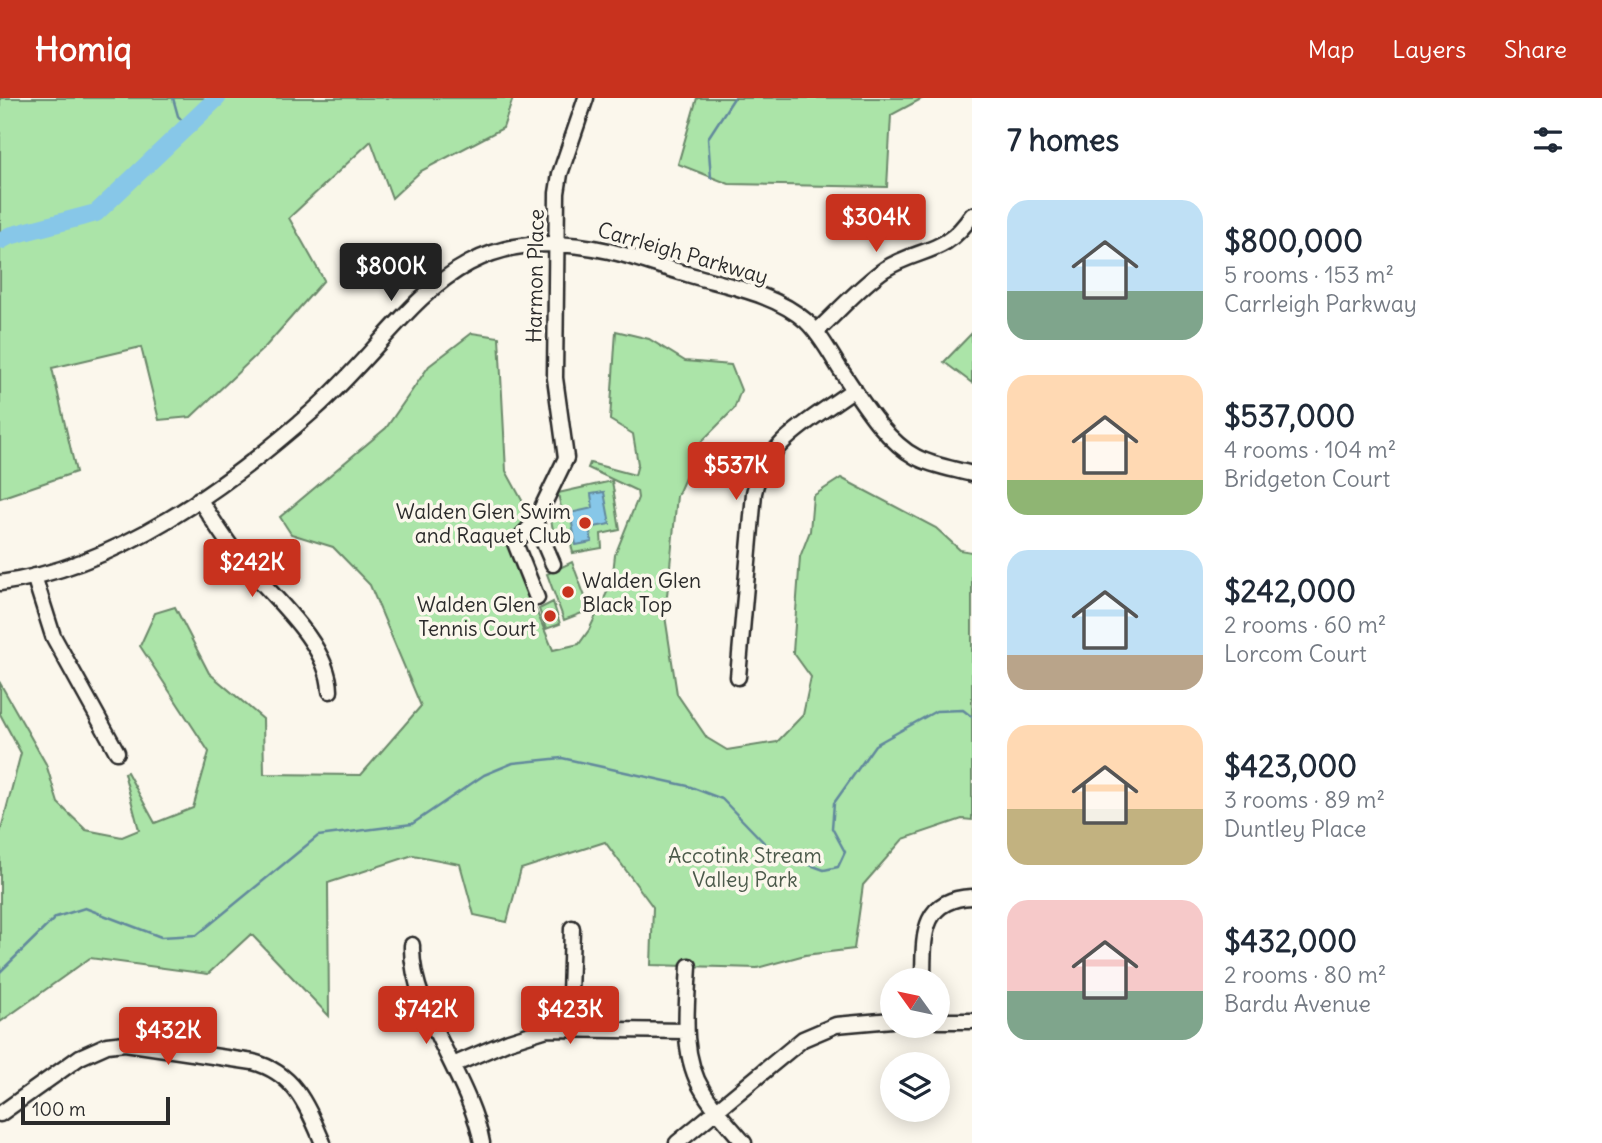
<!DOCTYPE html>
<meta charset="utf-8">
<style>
body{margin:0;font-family:Delius,sans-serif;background:#f6f6f7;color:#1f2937;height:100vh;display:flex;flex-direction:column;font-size:26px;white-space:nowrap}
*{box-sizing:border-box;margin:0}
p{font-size:23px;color:#747a83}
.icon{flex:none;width:38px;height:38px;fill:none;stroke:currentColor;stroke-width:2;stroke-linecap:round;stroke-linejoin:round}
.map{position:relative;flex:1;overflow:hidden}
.details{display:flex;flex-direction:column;background:#fff;width:630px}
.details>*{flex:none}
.needle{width:46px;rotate:303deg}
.tools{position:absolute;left:880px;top:870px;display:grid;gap:14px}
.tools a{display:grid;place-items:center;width:70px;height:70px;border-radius:50%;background:#fff;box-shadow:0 4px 18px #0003;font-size:35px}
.scale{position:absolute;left:21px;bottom:18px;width:149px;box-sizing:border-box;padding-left:7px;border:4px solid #2b2b2b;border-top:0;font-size:19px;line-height:24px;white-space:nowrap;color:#2b2b2b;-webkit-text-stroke:5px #fbf7ec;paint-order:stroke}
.price{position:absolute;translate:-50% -60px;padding:0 16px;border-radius:7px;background:#c8321e;color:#fff;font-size:23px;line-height:46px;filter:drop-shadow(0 2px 4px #0008)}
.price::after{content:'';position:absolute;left:50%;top:42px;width:21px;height:16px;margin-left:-10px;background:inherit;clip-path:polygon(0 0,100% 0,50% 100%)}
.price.on{background:#222;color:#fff}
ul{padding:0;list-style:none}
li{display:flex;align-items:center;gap:21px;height:175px;padding:0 35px}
li span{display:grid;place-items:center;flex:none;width:196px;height:140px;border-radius:21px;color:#555}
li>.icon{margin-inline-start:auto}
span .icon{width:84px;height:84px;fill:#fffc;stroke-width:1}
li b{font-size:30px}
h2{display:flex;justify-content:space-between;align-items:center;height:84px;padding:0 35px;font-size:30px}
header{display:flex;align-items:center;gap:42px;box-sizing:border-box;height:98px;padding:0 35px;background:#c8321e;color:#fff}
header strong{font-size:33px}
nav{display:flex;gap:38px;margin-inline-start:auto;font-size:24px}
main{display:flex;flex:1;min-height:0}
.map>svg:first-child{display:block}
.green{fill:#abe4a8;stroke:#6b886a;stroke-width:2}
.water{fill:#87c7e8;stroke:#62899c;stroke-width:2}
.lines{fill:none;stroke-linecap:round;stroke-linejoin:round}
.stream{stroke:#62899c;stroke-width:2.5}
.river{stroke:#87c7e8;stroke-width:18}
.minor-casing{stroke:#2b2b2b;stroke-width:19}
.minor{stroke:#fbf7ec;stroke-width:14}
.poi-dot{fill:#c8321e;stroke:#fbf7ec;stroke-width:2.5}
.labels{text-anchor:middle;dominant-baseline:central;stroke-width:7;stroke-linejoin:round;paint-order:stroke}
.street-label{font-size:21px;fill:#2b2b2b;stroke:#fbf7ec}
.poi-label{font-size:21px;fill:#2b2b2b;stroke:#fbf7ec;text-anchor:end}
.park-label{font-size:21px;fill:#4b594a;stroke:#fbf7ec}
</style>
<header>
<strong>Homiq</strong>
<nav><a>Map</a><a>Layers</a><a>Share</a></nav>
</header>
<main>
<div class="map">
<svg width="972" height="1045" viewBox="0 0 972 1045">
<rect width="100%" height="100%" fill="#fbf7ec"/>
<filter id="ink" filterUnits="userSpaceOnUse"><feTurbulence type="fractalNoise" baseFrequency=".0143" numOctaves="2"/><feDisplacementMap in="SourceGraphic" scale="14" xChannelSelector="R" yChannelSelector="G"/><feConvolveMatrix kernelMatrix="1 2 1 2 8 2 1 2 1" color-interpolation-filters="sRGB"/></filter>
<g filter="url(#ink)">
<!-- green -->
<path class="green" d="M0 0H513L503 30 421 73 392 100 371 43 289 120 324 182 266 248 191 319 159 322 141 249 52 270 76 374 0 400Z
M697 0H923L891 17 887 89 729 86 678 66Z
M616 233 649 241 685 263 731 267 741 292 734 311 701 344 677 398 665 518 677 596 707 640 727 652 777 644 803 617 811 579 793 554 800 459 810 433 813 398 841 380 936 430 960 452 972 454V722L962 721 903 741 863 787 854 851 805 857 757 870 651 867 653 809 605 744 521 771 507 824 474 817 460 766 413 757 328 785 329 918 251 836 208 876 90 860 0 924V735L21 655 0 616V585L46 666 58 705 86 732 122 739 139 732 124 675 127 674 155 725 193 710 209 654 140 548 155 515 175 509 209 575 263 621 264 676 361 677 421 608 370 487 333 449 291 436 280 419 386 330 429 268 472 235 499 239 506 373 530 417 523 424 526 428 507 444 553 552 579 546 589 532 612 484 615 457 638 400 637 393 588 370 590 365 635 377 638 366 633 336 610 322Z
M972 235V285L944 264Z
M612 383 620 432 601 436 602 450 573 455 568 434 554 436 550 418 562 415 558 395Z
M572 464 590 512 564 522 547 476Z
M553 504 560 526 546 531 539 511Z"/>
<!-- water -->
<path class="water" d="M604 394 610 426 589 430 592 444 576 447 570 415 593 410 591 396Z"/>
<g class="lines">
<!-- stream -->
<path class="stream" d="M173 0 178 18 187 28
M711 80 708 40 734 0
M0 874 56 819 85 810 161 839 197 837 318 738 412 726 484 677 513 665 562 660 688 688 722 701 772 753 824 772 838 769 845 754 832 730 834 705 875 647 936 613 963 612 972 619"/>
<!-- river -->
<path class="river" d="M0 143 9 138 96 115 217 0"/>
<!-- minor casing -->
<g class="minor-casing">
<path id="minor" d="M816 234C838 214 860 188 885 171 920 149 945 158 972 117
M199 401C213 422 226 444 242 463 271 497 329 546 330 593
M535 424 553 466
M34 478 53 538 117 654
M0 485C118 469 227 389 314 312 414 222 447 118 609 153 635 159 661 169 687 176 727 188 774 195 806 223 820 236 830 255 840 271 860 300 884 342 916 359 933 368 954 371 972 376
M537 500 515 445 535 424 566 360 555 280 557 95 560 76 586 0
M738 579 754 395C764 344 815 320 854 291
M412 847C410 911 470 980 482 1045
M689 868C687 909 680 956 703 993 714 1012 730 1028 744 1045
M923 882C924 842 919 801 972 799
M938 923H972
M569 930 572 830
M453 967 509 943 547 931 686 933
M0 1016 80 959 107 947 125 945 253 964C295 975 307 1008 323 1045
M677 1045 803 941 836 927 892 922"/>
</g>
<!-- minor -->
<use href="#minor" class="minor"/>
</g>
</g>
<!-- markers -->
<g class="poi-dot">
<circle cx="585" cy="425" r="7"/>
<circle cx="568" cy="494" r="7"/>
<circle cx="550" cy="518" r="7"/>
</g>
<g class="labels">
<!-- street labels -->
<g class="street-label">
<text transform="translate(683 155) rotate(16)">Carrleigh Parkway</text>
<text transform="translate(535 178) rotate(-89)">Harmon Place</text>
</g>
<!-- poi labels -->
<g class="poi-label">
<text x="571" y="413">Walden Glen Swim<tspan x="571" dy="24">and Raquet Club</tspan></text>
<text x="582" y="482" text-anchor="start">Walden Glen<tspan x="582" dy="24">Black Top</tspan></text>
<text x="536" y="506">Walden Glen<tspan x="536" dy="24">Tennis Court</tspan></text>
</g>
<!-- park labels -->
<g class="park-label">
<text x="745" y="757">Accotink Stream<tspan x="745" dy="24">Valley Park</tspan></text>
</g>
</g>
</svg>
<div class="tools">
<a><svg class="needle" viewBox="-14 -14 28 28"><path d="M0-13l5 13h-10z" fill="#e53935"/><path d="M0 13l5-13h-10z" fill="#747a83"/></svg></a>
<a><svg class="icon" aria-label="layers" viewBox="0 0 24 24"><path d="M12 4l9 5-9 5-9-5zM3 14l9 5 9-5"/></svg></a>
</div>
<div class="scale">100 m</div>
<b class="price" style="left:876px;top:156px">$304K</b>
<b class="price on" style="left:391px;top:205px">$800K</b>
<b class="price" style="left:736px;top:404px">$537K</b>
<b class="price" style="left:252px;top:501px">$242K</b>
<b class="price" style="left:426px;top:948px">$742K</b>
<b class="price" style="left:570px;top:948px">$423K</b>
<b class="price" style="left:168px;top:969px">$432K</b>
</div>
<section class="details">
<h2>7 homes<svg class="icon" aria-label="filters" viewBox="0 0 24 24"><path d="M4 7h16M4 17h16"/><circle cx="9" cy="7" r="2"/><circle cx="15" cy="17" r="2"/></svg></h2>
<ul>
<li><span style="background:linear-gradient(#bfe0f5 65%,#7fa58c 0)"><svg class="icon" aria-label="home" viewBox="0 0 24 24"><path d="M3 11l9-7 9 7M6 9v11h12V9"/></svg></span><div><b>$800,000</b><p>5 rooms · 153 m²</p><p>Carrleigh Parkway</p></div></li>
<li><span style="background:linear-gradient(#ffd9b3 75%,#8fb573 0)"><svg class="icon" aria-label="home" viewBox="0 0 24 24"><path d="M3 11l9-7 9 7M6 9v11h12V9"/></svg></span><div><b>$537,000</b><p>4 rooms · 104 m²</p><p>Bridgeton Court</p></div></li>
<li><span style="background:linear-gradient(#bfe0f5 75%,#b9a48a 0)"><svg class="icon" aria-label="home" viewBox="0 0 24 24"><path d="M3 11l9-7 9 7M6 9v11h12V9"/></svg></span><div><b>$242,000</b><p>2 rooms · 60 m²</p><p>Lorcom Court</p></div></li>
<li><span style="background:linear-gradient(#ffd9b3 60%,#c2b280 0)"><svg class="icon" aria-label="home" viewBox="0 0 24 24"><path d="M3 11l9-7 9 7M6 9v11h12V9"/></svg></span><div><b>$423,000</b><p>3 rooms · 89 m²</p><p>Duntley Place</p></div></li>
<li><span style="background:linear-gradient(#f6c9c9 65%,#7fa58c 0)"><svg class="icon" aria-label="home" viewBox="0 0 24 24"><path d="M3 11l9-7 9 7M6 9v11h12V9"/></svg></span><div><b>$432,000</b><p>2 rooms · 80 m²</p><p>Bardu Avenue</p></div></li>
</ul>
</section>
</main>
